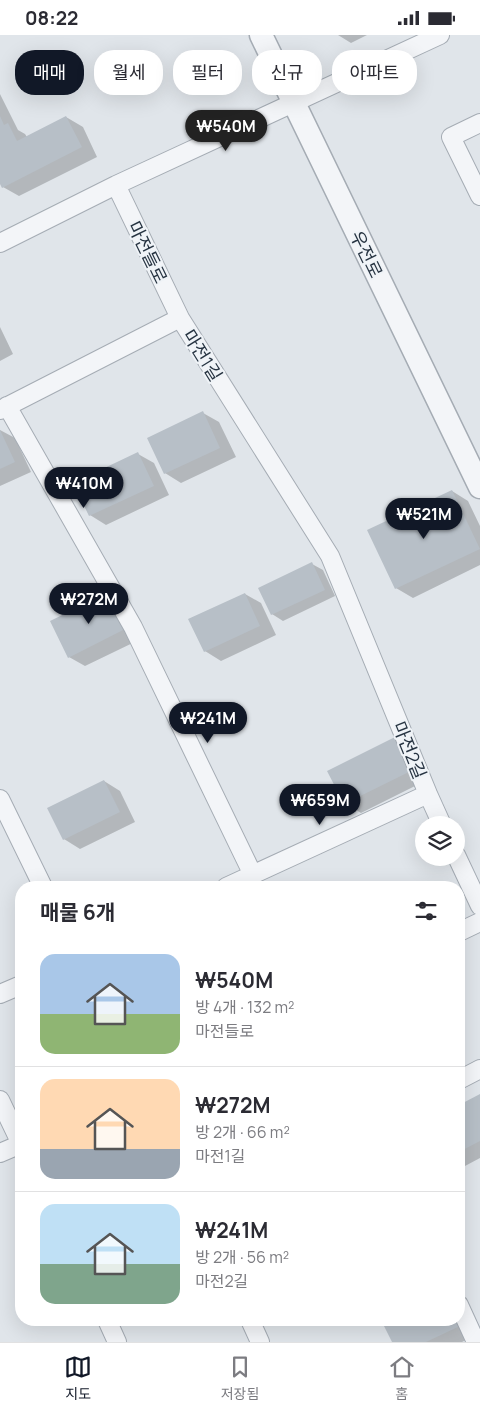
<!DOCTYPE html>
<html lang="ko">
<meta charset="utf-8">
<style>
body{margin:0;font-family:Manrope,"Noto Sans KR",sans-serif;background:#f7f7f7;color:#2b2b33;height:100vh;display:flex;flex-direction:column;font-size:19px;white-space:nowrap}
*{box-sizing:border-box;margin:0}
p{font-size:16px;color:#7c7c81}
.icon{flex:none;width:28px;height:28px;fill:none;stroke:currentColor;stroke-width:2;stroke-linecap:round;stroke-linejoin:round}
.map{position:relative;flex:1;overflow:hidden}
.details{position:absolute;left:15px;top:846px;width:450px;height:445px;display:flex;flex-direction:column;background:#fff;border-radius:20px;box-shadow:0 5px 20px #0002}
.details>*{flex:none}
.guide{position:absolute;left:15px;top:15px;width:450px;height:45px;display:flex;gap:10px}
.fabs{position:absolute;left:415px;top:781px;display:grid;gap:10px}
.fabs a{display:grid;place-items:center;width:50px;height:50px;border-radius:50%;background:#fff;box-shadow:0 5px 20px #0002;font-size:25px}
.price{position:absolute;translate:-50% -42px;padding:0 11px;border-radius:18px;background:#111827;color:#fff;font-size:16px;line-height:32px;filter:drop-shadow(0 1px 2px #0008)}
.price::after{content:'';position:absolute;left:50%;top:30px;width:15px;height:11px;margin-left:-8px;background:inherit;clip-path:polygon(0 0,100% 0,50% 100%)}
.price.on{background:#222;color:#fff}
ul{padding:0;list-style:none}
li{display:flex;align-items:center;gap:15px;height:125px;padding:0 25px}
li+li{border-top:1px solid #e1e1e2}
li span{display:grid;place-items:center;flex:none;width:140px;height:100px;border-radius:15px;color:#555}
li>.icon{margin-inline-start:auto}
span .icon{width:60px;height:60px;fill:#fffc;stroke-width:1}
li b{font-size:21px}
h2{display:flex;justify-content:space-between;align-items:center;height:60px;padding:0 25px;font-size:21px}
.chip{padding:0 18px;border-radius:20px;background:#fff;box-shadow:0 5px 20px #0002;font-size:18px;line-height:45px}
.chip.on{background:#111827;color:#fff}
.status{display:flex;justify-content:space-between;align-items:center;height:35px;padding:0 25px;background:#fff;direction:ltr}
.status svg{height:14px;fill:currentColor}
.menu{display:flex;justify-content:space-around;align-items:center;height:70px;border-top:1px solid #e1e1e2;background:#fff;font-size:14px;color:#7c7c81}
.menu a{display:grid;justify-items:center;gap:2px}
.menu .on{color:#111827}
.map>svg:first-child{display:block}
.shadow{fill:#0003}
.building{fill:#b7bfc7}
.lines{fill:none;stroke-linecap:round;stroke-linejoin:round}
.minor-casing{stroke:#a5acb4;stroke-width:20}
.tertiary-casing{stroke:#a5acb4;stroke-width:25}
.minor{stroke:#f3f5f8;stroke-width:18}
.tertiary{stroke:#f3f5f8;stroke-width:22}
.labels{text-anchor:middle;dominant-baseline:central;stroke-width:4;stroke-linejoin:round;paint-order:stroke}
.street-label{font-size:18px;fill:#273442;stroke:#eff3f7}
</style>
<div class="status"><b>08:22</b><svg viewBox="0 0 49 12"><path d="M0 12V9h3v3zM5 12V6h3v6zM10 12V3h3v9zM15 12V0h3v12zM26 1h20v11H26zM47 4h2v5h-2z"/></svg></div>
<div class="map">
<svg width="480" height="1307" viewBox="0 0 480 1307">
<rect width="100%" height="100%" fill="#e0e5ea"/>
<!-- shadow -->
<path class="shadow" d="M338 0H367L351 8Z
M0 59 18 95 25 99 27 102 66 82 83 92 97 122 19 161 3 152 0 146Z
M0 292 13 319 0 326Z
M203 378 219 387 236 422 181 448 165 438Z
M0 395 15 403 31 437 0 451Z
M138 419 154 428 169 460 106 490 90 480Z
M452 456 468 466 480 491V530L413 563 396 553Z
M312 529 323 535 335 561 283 586 272 579Z
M110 558 143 603 85 631 69 622Z
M245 559 261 568 276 600 221 626 205 616Z
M415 711 431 743 361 778 345 768Z
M104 746 120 756 135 787 80 814 64 804Z
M480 1060V1123L465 1131 459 1127V1071Z
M459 1259 478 1299 462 1307H393L383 1285H459Z"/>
<!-- building -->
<path class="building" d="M0 81 4 90 8 88 17 106 66 81 82 112 2 153 0 149Z
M203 376 220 413 164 439 147 403Z
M0 395 15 427 0 434Z
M138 417 154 451 89 481 73 448Z
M452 455 480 514 395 554 367 495Z
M312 527 325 555 271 580 258 553Z
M110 557 127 593 68 623 50 586Z
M245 558 260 591 204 617 188 584Z
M399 700 415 734 344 769 327 736Z
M104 745 120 777 63 805 47 773Z
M480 1059V1106L459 1117V1070Z
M381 1285H460L462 1290 426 1307H392Z"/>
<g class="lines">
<!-- minor casing -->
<g class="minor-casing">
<path id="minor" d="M480 88 451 102 480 161
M116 150 180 283 330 521 428 759 442 790
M0 208 116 150 440 0
M7 371 133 592 253 840
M0 375 180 283
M0 764 43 852
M456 820 480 871
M226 852 428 759
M459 897 480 887
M0 959 21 950
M459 1045 480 1034
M0 1065 21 1109
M0 1118 21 1109
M459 1270 476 1307
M107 1285 117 1307
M250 1285 260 1307"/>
</g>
<!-- tertiary casing -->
<g class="tertiary-casing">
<path id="tertiary" d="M261 0 480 452"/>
</g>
<!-- minor -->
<use href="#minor" class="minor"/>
<!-- tertiary -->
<use href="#tertiary" class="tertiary"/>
</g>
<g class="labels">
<!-- street labels -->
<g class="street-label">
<text transform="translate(148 217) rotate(64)">마전들로</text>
<text transform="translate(367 219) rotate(64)">우전로</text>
<text transform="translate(203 320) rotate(58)">마전1길</text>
<text transform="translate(410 715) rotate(68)">마전2길</text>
</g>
</g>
</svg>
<div class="fabs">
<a><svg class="icon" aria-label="layers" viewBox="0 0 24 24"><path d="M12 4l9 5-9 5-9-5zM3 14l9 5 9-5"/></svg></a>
</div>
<b class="price on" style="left:226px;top:117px">₩540M</b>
<b class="price" style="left:84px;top:474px">₩410M</b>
<b class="price" style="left:424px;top:505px">₩521M</b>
<b class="price" style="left:89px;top:590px">₩272M</b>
<b class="price" style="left:208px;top:709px">₩241M</b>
<b class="price" style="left:320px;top:791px">₩659M</b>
<div class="guide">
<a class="chip on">매매</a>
<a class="chip">월세</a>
<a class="chip">필터</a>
<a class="chip">신규</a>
<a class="chip">아파트</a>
</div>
<section class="details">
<h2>매물 6개<svg class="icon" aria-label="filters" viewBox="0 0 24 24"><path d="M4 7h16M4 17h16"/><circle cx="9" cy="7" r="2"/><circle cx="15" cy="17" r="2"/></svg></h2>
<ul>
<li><span style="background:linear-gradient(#a9c7e8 60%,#8fb573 0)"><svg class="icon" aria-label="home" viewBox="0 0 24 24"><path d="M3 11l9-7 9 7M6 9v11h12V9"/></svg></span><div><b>₩540M</b><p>방 4개 · 132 m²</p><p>마전들로</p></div></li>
<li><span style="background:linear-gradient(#ffd9b3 70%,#9aa5b1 0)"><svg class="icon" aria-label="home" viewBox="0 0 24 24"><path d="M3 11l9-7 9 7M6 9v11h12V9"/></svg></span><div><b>₩272M</b><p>방 2개 · 66 m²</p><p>마전1길</p></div></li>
<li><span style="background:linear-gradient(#bfe0f5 60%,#7fa58c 0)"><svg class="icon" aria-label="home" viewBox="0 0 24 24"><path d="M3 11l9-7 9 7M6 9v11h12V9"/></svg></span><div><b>₩241M</b><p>방 2개 · 56 m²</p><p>마전2길</p></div></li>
</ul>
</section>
</div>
<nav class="menu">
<a class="on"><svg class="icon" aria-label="map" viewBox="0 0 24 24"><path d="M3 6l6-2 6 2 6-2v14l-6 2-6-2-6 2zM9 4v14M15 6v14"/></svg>지도</a>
<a><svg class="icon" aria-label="saved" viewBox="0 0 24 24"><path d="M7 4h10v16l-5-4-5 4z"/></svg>저장됨</a>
<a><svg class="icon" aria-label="home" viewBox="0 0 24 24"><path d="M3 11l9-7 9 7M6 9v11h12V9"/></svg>홈</a>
</nav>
